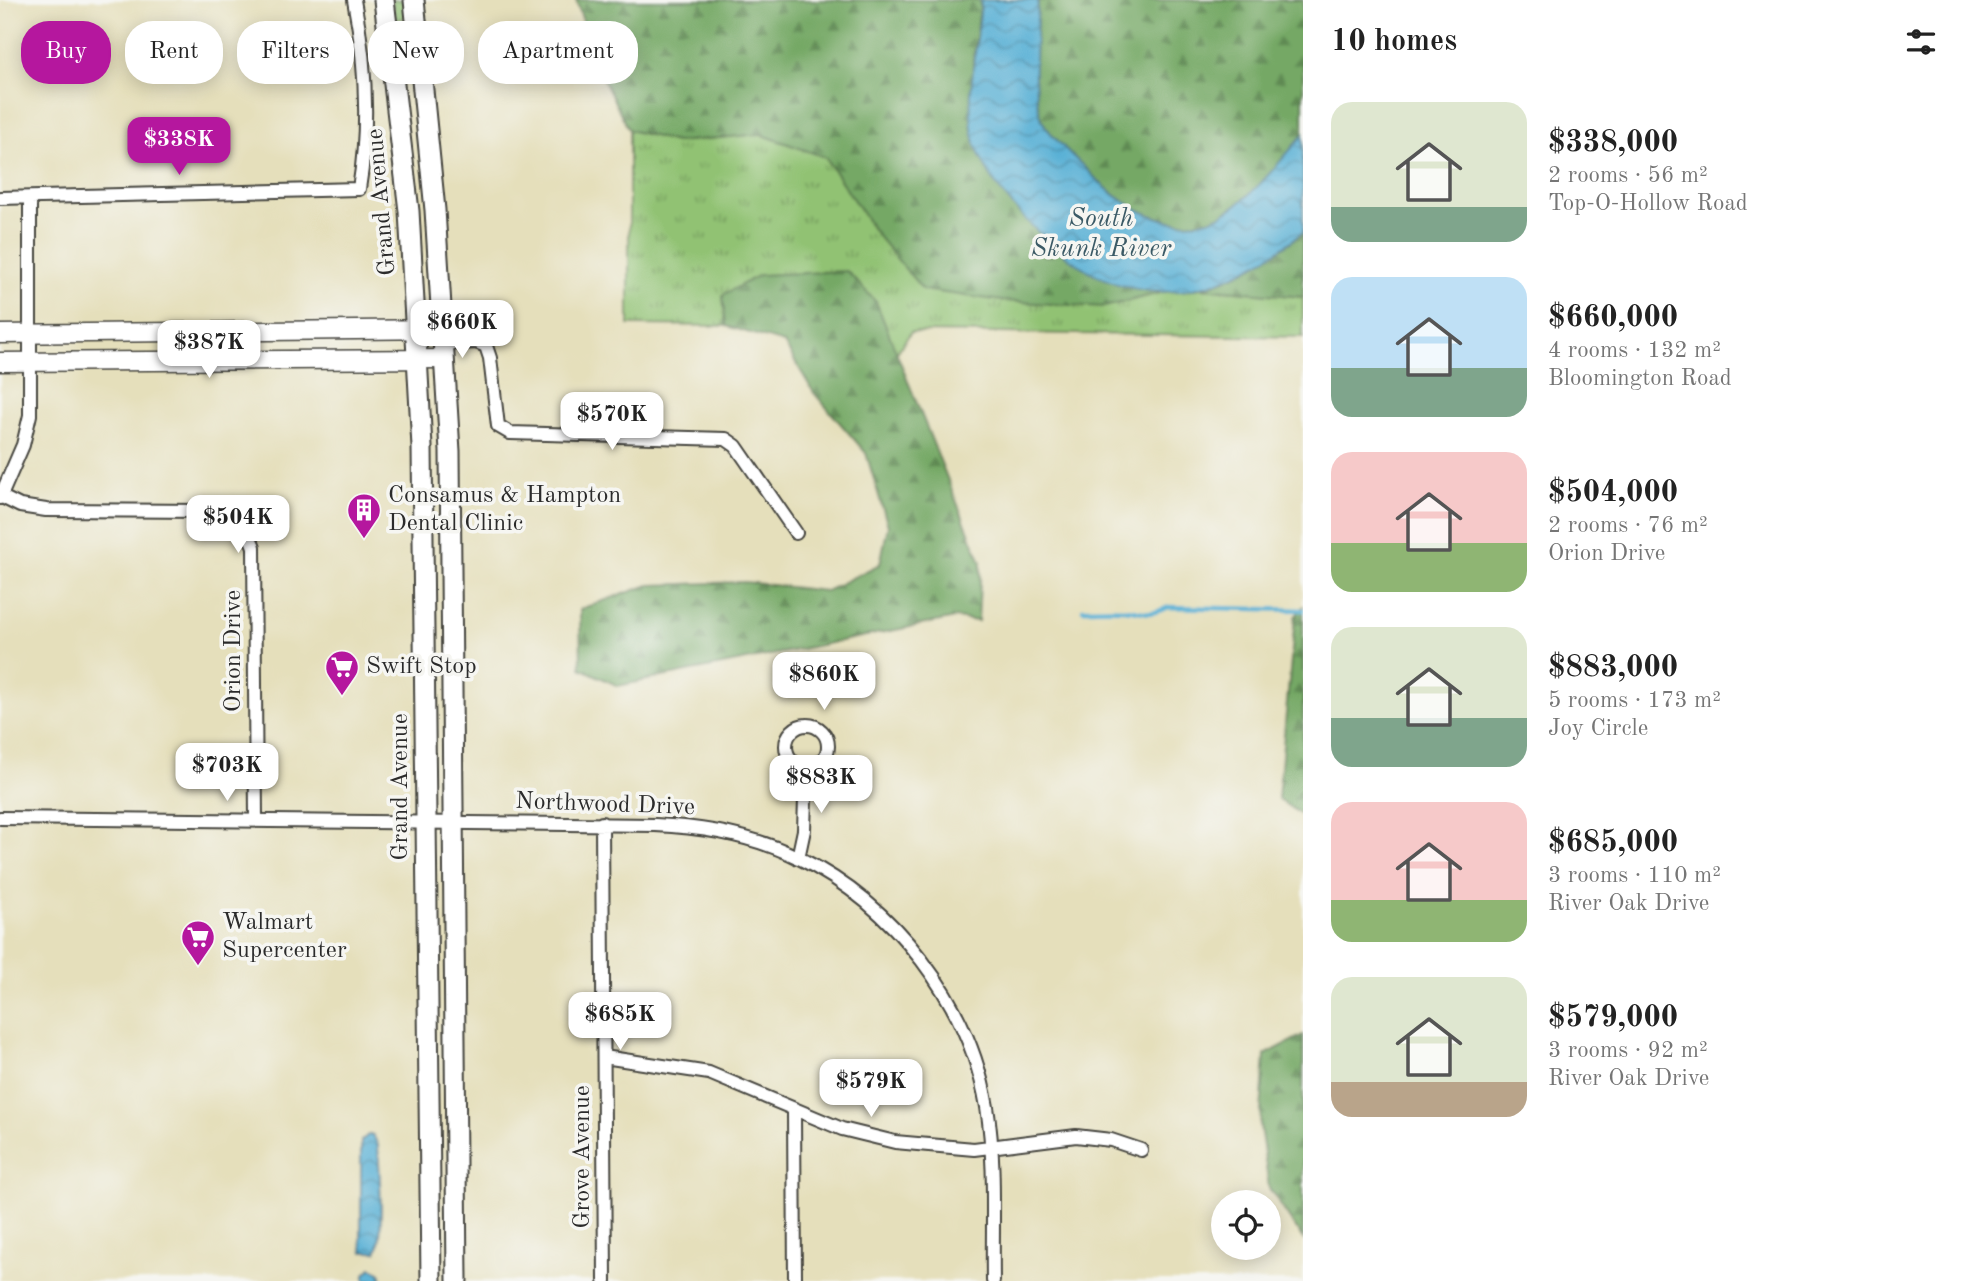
<!DOCTYPE html>
<meta charset="utf-8">
<style>
body{margin:0;font-family:"Old Standard TT",serif;background:#f2f2f2;color:#222;height:100vh;display:flex;flex-direction:column;font-size:26px;white-space:nowrap}
*{box-sizing:border-box;margin:0}
p{font-size:23px;color:#767676}
.icon{flex:none;width:38px;height:38px;fill:none;stroke:currentColor;stroke-width:2;stroke-linecap:round;stroke-linejoin:round}
.map{position:relative;flex:1;overflow:hidden}
.panel{display:flex;flex-direction:column;background:#fff;width:665px}
.panel>*{flex:none}
.top-card{position:absolute;left:21px;top:21px;width:665px;height:63px;display:flex;gap:14px}
.buttons{position:absolute;left:1211px;top:1190px;display:grid;gap:14px}
.buttons a{display:grid;place-items:center;width:70px;height:70px;border-radius:50%;background:#fff;box-shadow:0 4px 18px #0003;font-size:35px}
.price{position:absolute;translate:-50% -60px;padding:0 16px;border-radius:14px;background:#fff;color:#222;font-size:23px;line-height:46px;filter:drop-shadow(0 2px 4px #0008)}
.price::after{content:'';position:absolute;left:50%;top:42px;width:21px;height:16px;margin-left:-10px;background:inherit;clip-path:polygon(0 0,100% 0,50% 100%)}
.price.on{background:#b5179e;color:#fff}
ul{padding:0;list-style:none}
li{display:flex;align-items:center;gap:21px;height:175px;padding:0 28px}
li span{display:grid;place-items:center;flex:none;width:196px;height:140px;border-radius:21px;color:#555}
li>.icon{margin-inline-start:auto}
span .icon{width:84px;height:84px;fill:#fffc;stroke-width:1}
li b{font-size:30px}
h2{display:flex;justify-content:space-between;align-items:center;height:84px;padding:0 28px;font-size:30px}
.pill{padding:0 24px;border-radius:28px;background:#fff;box-shadow:0 4px 18px #0003;font-size:24px;line-height:63px}
.pill.on{background:#b5179e;color:#fff}
main{display:flex;flex:1;min-height:0}
.map>svg:first-child{display:block}
.grass{fill:url(#grass-tufts);stroke:#5e764f;stroke-width:2}
.forest{fill:url(#forest-firs);stroke:#506a48;stroke-width:2}
.water{fill:url(#water-waves);stroke:#426e80;stroke-width:2}
.lines{fill:none;stroke-linecap:round;stroke-linejoin:round}
.stream{stroke:#58b0d5;stroke-width:4.5}
.street-casing{stroke:#474641;stroke-width:16}
.secondary-casing{stroke:#474641;stroke-width:21}
.primary-casing{stroke:#474641;stroke-width:23}
.street{stroke:#fff;stroke-width:12}
.secondary{stroke:#fff;stroke-width:18}
.primary{stroke:#fff;stroke-width:19}
.labels{text-anchor:middle;dominant-baseline:central;stroke-width:7;stroke-linejoin:round;paint-order:stroke}
.street-label{font-size:24px;fill:#2b2b2b;stroke:#f6f6f2}
.poi-label{font-size:24px;fill:#2b2b2b;stroke:#f6f6f2;text-anchor:start}
.water-label{font-size:26px;font-style:italic;fill:#3b5a66;stroke:#f6f6f2}
</style>
<main>
<div class="map">
<svg width="1303" height="1281" viewBox="0 0 1303 1281">
<defs>
<pattern id="grass-tufts" width="24" height="20" patternUnits="userSpaceOnUse" patternTransform="scale(1.75)"><rect width="24" height="20" fill="#91c273"/><path d="M3 7l-1-3M5 7V3M7 7l1-3M15 17l-1-3M17 17v-4M19 17l1-3" fill="none" stroke="#779e5f"/></pattern>
<pattern id="forest-firs" width="22" height="20" patternUnits="userSpaceOnUse" patternTransform="scale(1.75)"><rect width="22" height="20" fill="#74a865"/><path d="M5 1l3.5 6h-7zM16 11l3.5 6h-7z" fill="#5f8953"/></pattern>
<pattern id="water-waves" width="16" height="10" patternUnits="userSpaceOnUse" patternTransform="scale(1.75)"><rect width="16" height="10" fill="#58b0d5"/><path d="M0 5q4-4 8 0t8 0" fill="none" stroke="#498fad"/></pattern>
</defs>
<rect width="100%" height="100%" fill="#f6f6f2"/>
<filter id="ink" filterUnits="userSpaceOnUse"><feTurbulence type="fractalNoise" baseFrequency=".0143" numOctaves="2"/><feDisplacementMap in="SourceGraphic" scale="14" xChannelSelector="R" yChannelSelector="G"/><feConvolveMatrix kernelMatrix="1 2 1 2 8 2 1 2 1" color-interpolation-filters="sRGB"/></filter>
<filter id="wash" filterUnits="userSpaceOnUse"><feTurbulence type="fractalNoise" baseFrequency=".00686" numOctaves="4" result="noise"/><feDisplacementMap in="SourceGraphic" scale="28" xChannelSelector="R" yChannelSelector="G"/><feGaussianBlur stdDeviation="1.57" result="paint"/><feColorMatrix in="noise" values="0 0 0 0 0 0 0 0 0 0 0 0 0 0 0 0 0 1.4 0 .05"/><feComposite in="paint" operator="in"/></filter>
<g filter="url(#wash)">
<rect width="100%" height="100%" fill="#e5dfbb"/>
<!-- grass -->
<path class="grass" d="M392 0H404L406 18 395 20Z
M629 130 676 142 760 134 825 157 877 235 1104 307 1164 292 1202 288 1303 297V337L911 332 896 354 876 302 723 295 726 326 629 325Z"/>
<!-- forest -->
<path class="forest" d="M576 0H981L973 62 974 141 1128 287 1164 292 1104 307 1002 301 923 290 877 235 825 157 760 134 676 142 629 130 600 73Z
M1038 0H1303V135C1280 162 1257 192 1228 211 1184 240 1127 210 1094 177 1081 163 1051 138 1043 122 1029 90 1037 35 1038 0Z
M1303 232V297L1202 288C1241 276 1272 257 1303 232Z
M847 271 876 302 981 562 978 621 955 618 618 686 581 668 580 609 649 585 745 582 826 591 880 564 888 526 866 453 814 393 784 343 726 326 723 295 759 275Z
M1303 607V816L1278 799 1295 617Z
M1303 1035V1239L1269 1188 1260 1126 1265 1055Z"/>
<!-- water -->
<path class="water" d="M981 0H1038C1037 35 1029 90 1043 122 1051 138 1081 163 1094 177 1127 210 1184 240 1228 211 1257 192 1280 161 1303 135V232C1207 308 1121 318 1031 225 1007 201 986 176 975 143 963 103 979 41 981 0Z
M368 1135H373L378 1145C379 1165 385 1239 376 1252H363L361 1240V1141Z
M371 1268 380 1272 382 1281H365V1274Z"/>
<g class="lines">
<!-- stream -->
<path class="stream" d="M1083 609C1096 609 1110 608 1124 609 1146 610 1144 618 1169 607L1303 610"/>
</g>
</g>
<g filter="url(#ink)">
<g class="lines">
<!-- street casing -->
<g class="street-casing">
<path id="street" d="M0 198 359 189C369 128 366 62 354 0
M443 344 476 342 486 346 490 358 498 426 510 433 726 439 736 446 796 533
M0 496 20 506 46 510 210 511C235 515 246 524 254 547L256 820
M0 498 23 445 30 415V198
M786 746a21 21 0 1 1 42 0a21 21 0 1 1-42 0Z
M0 818 655 825C703 827 755 836 799 858 894 905 969 1001 987 1107 996 1164 992 1223 993 1281
M602 823 605 1281
M798 858 804 830 806 767
M604 1057 709 1073 842 1129 895 1142 974 1149 1076 1136 1111 1140 1141 1150
M794 1110 795 1281"/>
</g>
<!-- secondary casing -->
<g class="secondary-casing">
<path id="secondary" d="M0 334 443 329
M0 362 444 359"/>
</g>
<!-- primary casing -->
<g class="primary-casing">
<path id="primary" d="M384 0 409 211 422 447 431 1281
M414 0 435 210 450 451 457 1281"/>
</g>
<!-- street -->
<use href="#street" class="street"/>
<!-- secondary -->
<use href="#secondary" class="secondary"/>
<!-- primary -->
<use href="#primary" class="primary"/>
</g>
</g>
<!-- icons -->
<defs>
<g id="building-pin" transform="scale(1.75)"><path d="M0 17L-7.5 6A9.5 9.5 0 1 1 7.5 6Z" fill="#b5179e" stroke="#f6f6f2"/><path d="M-4-6H4V6H1V3H-1V6H-4ZM-2.5-4.3h1.7v1.8h-1.7ZM.8-4.3h1.7v1.8H.8ZM-2.5-1h1.7V.8h-1.7ZM.8-1h1.7V.8H.8Z" fill="#fff"/></g>
<g id="supermarket-pin" transform="scale(1.75)"><path d="M0 17L-7.5 6A9.5 9.5 0 1 1 7.5 6Z" fill="#b5179e" stroke="#f6f6f2"/><path d="M-6-5.5h2.5l.6 2H6L4.5 2H-2.5L-4.4-4H-6ZM-1.5 3.2a1.3 1.3 0 1 0 .1 0ZM3 3.2a1.3 1.3 0 1 0 .1 0Z" fill="#fff"/></g>
</defs>
<g fill-rule="evenodd">
<use href="#building-pin" x="364" y="510"/>
<use href="#supermarket-pin" x="342" y="667"/>
<use href="#supermarket-pin" x="198" y="937"/>
</g>
<g class="labels">
<!-- street labels -->
<g class="street-label">
<text transform="translate(382 202) rotate(-95)">Grand Avenue</text>
<text transform="translate(234 651) rotate(-90)">Orion Drive</text>
<text transform="translate(401 787) rotate(-90)">Grand Avenue</text>
<text transform="translate(605 805) rotate(2)">Northwood Drive</text>
<text transform="translate(583 1157) rotate(-90)">Grove Avenue</text>
</g>
<!-- poi labels -->
<g class="poi-label">
<text x="388" y="496">Consamus &amp; Hampton<tspan x="388" dy="28">Dental Clinic</tspan></text>
<text x="366" y="667">Swift Stop</text>
<text x="222" y="923">Walmart<tspan x="222" dy="28">Supercenter</tspan></text>
</g>
<!-- water labels -->
<g class="water-label">
<text x="1101" y="219">South<tspan x="1101" dy="30">Skunk River</tspan></text>
</g>
</g>
</svg>
<div class="buttons">
<a><svg class="icon" aria-label="locate" viewBox="0 0 24 24"><circle cx="12" cy="12" r="6"/><path d="M12 2v4M12 18v4M2 12h4M18 12h4"/></svg></a>
</div>
<b class="price on" style="left:179px;top:177px">$338K</b>
<b class="price" style="left:462px;top:360px">$660K</b>
<b class="price" style="left:209px;top:380px">$387K</b>
<b class="price" style="left:612px;top:452px">$570K</b>
<b class="price" style="left:238px;top:555px">$504K</b>
<b class="price" style="left:824px;top:712px">$860K</b>
<b class="price" style="left:227px;top:803px">$703K</b>
<b class="price" style="left:821px;top:815px">$883K</b>
<b class="price" style="left:620px;top:1052px">$685K</b>
<b class="price" style="left:871px;top:1119px">$579K</b>
<div class="top-card">
<a class="pill on">Buy</a>
<a class="pill">Rent</a>
<a class="pill">Filters</a>
<a class="pill">New</a>
<a class="pill">Apartment</a>
</div>
</div>
<section class="panel">
<h2>10 homes<svg class="icon" aria-label="filters" viewBox="0 0 24 24"><path d="M4 7h16M4 17h16"/><circle cx="9" cy="7" r="2"/><circle cx="15" cy="17" r="2"/></svg></h2>
<ul>
<li><span style="background:linear-gradient(#dfe7d0 75%,#7fa58c 0)"><svg class="icon" aria-label="home" viewBox="0 0 24 24"><path d="M3 11l9-7 9 7M6 9v11h12V9"/></svg></span><div><b>$338,000</b><p>2 rooms · 56 m²</p><p>Top-O-Hollow Road</p></div></li>
<li><span style="background:linear-gradient(#bfe0f5 65%,#7fa58c 0)"><svg class="icon" aria-label="home" viewBox="0 0 24 24"><path d="M3 11l9-7 9 7M6 9v11h12V9"/></svg></span><div><b>$660,000</b><p>4 rooms · 132 m²</p><p>Bloomington Road</p></div></li>
<li><span style="background:linear-gradient(#f6c9c9 65%,#8fb573 0)"><svg class="icon" aria-label="home" viewBox="0 0 24 24"><path d="M3 11l9-7 9 7M6 9v11h12V9"/></svg></span><div><b>$504,000</b><p>2 rooms · 76 m²</p><p>Orion Drive</p></div></li>
<li><span style="background:linear-gradient(#dfe7d0 65%,#7fa58c 0)"><svg class="icon" aria-label="home" viewBox="0 0 24 24"><path d="M3 11l9-7 9 7M6 9v11h12V9"/></svg></span><div><b>$883,000</b><p>5 rooms · 173 m²</p><p>Joy Circle</p></div></li>
<li><span style="background:linear-gradient(#f6c9c9 70%,#8fb573 0)"><svg class="icon" aria-label="home" viewBox="0 0 24 24"><path d="M3 11l9-7 9 7M6 9v11h12V9"/></svg></span><div><b>$685,000</b><p>3 rooms · 110 m²</p><p>River Oak Drive</p></div></li>
<li><span style="background:linear-gradient(#dfe7d0 75%,#b9a48a 0)"><svg class="icon" aria-label="home" viewBox="0 0 24 24"><path d="M3 11l9-7 9 7M6 9v11h12V9"/></svg></span><div><b>$579,000</b><p>3 rooms · 92 m²</p><p>River Oak Drive</p></div></li>
</ul>
</section>
</main>
